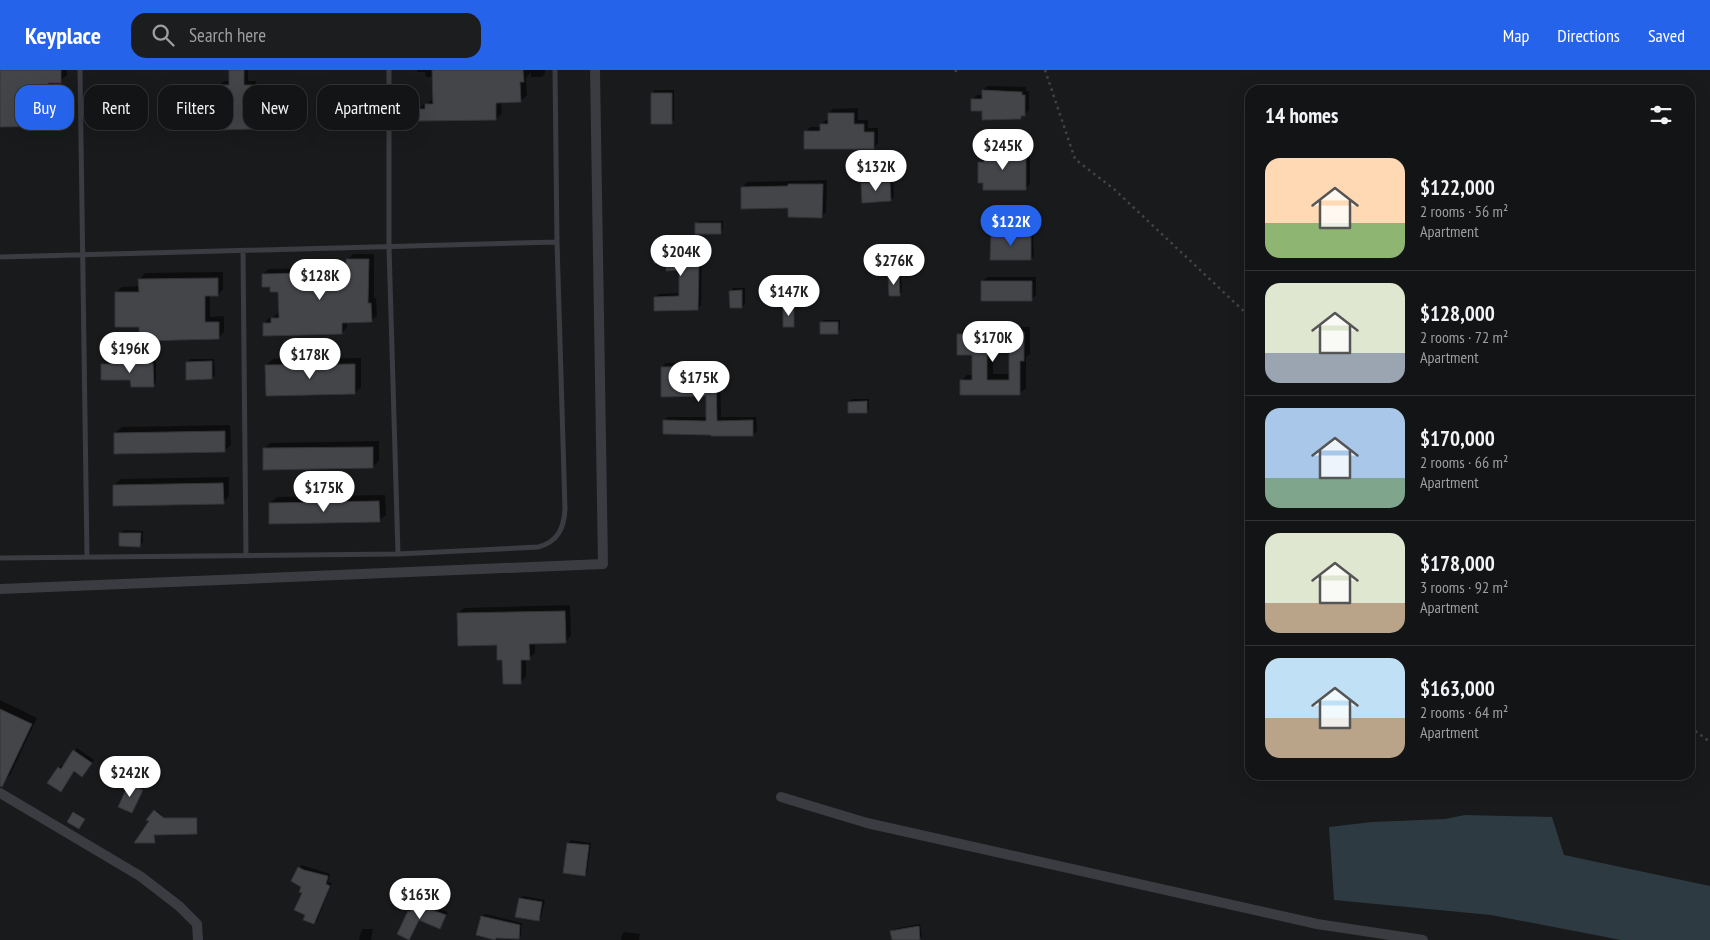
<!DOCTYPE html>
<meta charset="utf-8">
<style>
body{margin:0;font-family:"PT Sans Narrow",sans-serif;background:#1c1d1e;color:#f1f3f6;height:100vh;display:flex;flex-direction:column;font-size:19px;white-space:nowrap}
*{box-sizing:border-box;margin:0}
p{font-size:16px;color:#9d9ea0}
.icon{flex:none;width:28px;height:28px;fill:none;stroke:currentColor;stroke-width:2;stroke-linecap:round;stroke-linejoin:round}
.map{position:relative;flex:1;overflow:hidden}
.panel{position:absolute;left:1245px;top:15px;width:450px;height:695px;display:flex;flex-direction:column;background:#131415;border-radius:15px;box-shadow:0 5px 20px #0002,0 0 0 1px #323334}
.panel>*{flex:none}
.guide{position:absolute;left:15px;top:15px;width:475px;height:45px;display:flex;gap:10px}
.price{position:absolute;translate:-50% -42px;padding:0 11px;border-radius:18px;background:#fff;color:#222;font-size:16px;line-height:32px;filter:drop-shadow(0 1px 2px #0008)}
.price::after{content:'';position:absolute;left:50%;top:30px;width:15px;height:11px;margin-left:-8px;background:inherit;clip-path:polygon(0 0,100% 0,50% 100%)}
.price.current{background:#2563eb;color:#fff}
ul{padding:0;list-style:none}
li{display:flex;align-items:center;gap:15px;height:125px;padding:0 20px}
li+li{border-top:1px solid #323334}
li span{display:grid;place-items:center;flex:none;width:140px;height:100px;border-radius:15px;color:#555}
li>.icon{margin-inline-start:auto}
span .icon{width:60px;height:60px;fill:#fffc;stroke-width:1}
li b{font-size:21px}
h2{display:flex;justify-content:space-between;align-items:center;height:60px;padding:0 20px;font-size:21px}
.chip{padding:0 18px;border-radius:15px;background:#131415;box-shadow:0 5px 20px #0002,0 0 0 1px #323334;font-size:18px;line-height:45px}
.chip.current{background:#2563eb;color:#fff}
header{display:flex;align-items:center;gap:30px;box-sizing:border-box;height:70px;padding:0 25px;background:#2563eb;color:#fff}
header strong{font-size:24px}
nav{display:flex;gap:28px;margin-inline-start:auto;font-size:18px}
.search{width:350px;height:45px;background:#1c1d1e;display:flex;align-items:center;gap:12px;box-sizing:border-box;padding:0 18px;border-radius:15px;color:#9d9ea0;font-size:19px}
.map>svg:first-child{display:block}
.water{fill:#2e3a41}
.shadow{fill:#0007;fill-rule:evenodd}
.building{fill:#434549;stroke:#333438;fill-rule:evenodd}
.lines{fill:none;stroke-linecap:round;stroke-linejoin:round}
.path{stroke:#404348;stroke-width:2.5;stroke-dasharray:2.5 4;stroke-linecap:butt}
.service{stroke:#3a3c41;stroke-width:5}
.minor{stroke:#3a3c41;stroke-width:10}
</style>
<header>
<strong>Keyplace</strong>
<div class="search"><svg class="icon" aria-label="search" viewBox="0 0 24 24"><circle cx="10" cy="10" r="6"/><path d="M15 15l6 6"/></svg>Search here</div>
<nav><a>Map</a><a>Directions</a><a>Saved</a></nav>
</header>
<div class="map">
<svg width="1710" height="870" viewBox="0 0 1710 870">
<rect width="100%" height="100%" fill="#191a1c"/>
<!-- water -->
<path class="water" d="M1465 745 1552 747 1564 785 1710 816V870H1621L1491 845 1334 830 1329 757 1372 752 1445 749Z"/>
<!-- shadow -->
<path class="shadow" d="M0 0H67V5L60 11H54V33L67 32 68 48 61 55 0 56Z
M230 0H248V11H256L257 53 252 58 219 16 224 11H230Z
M417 0H545V4L542 7H531V2L526 8 527 25 521 31 501 32 502 43 496 49 418 40 424 34H427L434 28 433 7H426L425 2H417Z
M987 16 1026 17V21H1029V40L1021 48 983 40 973 29 977 25H983V20Z
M655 20H674V50L671 53 652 23Z
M858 38V50H868V58H878V73L874 78 806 62 810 57H821V55L826 50H829V43L833 39Z
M990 78H1030V114L1025 119 980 92Z
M893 109 894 127 891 130 862 114 865 111Z
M827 110 826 142 822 146 789 137 743 117 747 112Z
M699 151H723V160L720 163 696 154Z
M995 162H1033L1034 186 1031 189 992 164Z
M671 173H705L706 188 702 191 701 235 698 239 655 227 659 224 680 223V199L667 192 655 180 659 176H668Z
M353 184H374V228H376L377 246 371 251 347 252V257L342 263 264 254 269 248H272L278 243H280L279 221 272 216 263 204 269 199 348 198 347 190Z
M223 202V219L218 225H210V247L224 246V262L218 268 140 256 116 222 122 217 140 216V209L145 203Z
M892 204H901L902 222 899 225 889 207Z
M987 207H1036V225L1031 230 982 212Z
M733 218H745V234L742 237 731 221Z
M785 236H795L794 255 784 237Z
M824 250H840V259L837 262 821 253Z
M1018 257H1030V284L1026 287V318L1019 324 961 311 967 305H973V283L959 265 965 258 1016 259ZM993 277H1011V304H993Z
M361 288V317L355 323 266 295 273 289Z
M190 289H214L215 305 212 308 187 292Z
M156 291V313L153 316 132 308 102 295 105 292Z
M720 292 721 347H756L757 361 753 365 664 350 668 347H707V325L662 297 666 293Z
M852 329H869V339L867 342 849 332Z
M230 355 231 375 224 381 115 363 122 357Z
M379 371V390L373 397 264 379 270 373Z
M229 407V426L223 433 114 415 121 409Z
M385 425 386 445 379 451 270 433 277 427Z
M124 460 143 461V472L140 475 121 463Z
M570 535 571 566 565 572 535 573V583L529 588H526V606L521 612 503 589 498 574 458 544 464 538Z
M0 630 37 648 10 705 3 711 0 710Z
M77 678 94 690 85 702 75 700 64 717 59 698 62 695 63 696Z
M133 711 145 717 132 742 130 714Z
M156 740 165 748H198V762L155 764 154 772 151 751 148 749Z
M75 742 85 748 80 756 69 751Z
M571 770 591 773 587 802 584 805 568 773Z
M302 795 330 804 328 812 332 813 317 851 314 853 307 844 299 798Z
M523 826 545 830 541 847 538 850 520 828Z
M416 831 448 842 440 857 420 849 409 868V841Z
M485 844 522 853 521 865 519 868 478 864 482 846Z
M920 854 922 867 920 869 893 870 892 861 894 859Z
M363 859H373L371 870H359L361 861Z
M624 862 640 864 639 870H621L622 865Z"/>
<!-- building -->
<path class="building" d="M0 0H61V13H48V38H61L62 56 0 57Z
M229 0H244V15H252L253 59 219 60 218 15H229Z
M432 0H523L524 12H520L521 32 496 33V50L417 51 416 39H425V34H433Z
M982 20 1022 22V25H1025V46H1021V49L982 50V41H971V29H982Z
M651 23H672V54H651Z
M828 43H854V54H864V62H874V79H804V61H820V54H828Z
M984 82H1026V120H983V113H978V92H984Z
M890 112 891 131 862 133 861 113Z
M788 114H823L822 148 788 147V138L741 139V117L788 116Z
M695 153H721V164H695Z
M991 164 1031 165V190H990Z
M666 176H702V193H699L698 240 654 241V227L679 226V200L666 201V193H654V180L667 179Z
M346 189H369L368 233H371L372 252 342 253V264L263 266V253H271V248H279L278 222H270V217H262V204L346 202Z
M899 206 900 226H889L888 207Z
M218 208V226H205V252H219V269L139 271V257H115V222H139L138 209Z
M981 211H1032V231H981Z
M742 220V238H730L729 221Z
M794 236V257H783V237Z
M820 252H838V264H820Z
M1010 262H1024V291H1020V325H960V310H972V285H957V264H1010ZM987 278H1009V310H987Z
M212 291V309L186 310V292Z
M153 293 154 317H131L130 310H101V294Z
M355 294V324L266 326 265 295Z
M716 296 717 351 753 350V366H711V365L663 364V350L706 351V326L661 327V297Z
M867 331V343H848V332Z
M225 361V382L114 384V363Z
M373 377V398L263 400V378Z
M223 413 224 434 113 436V415Z
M379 431 380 452 269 454V433Z
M119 463H141L140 477 119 476Z
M565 541 566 573 529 574 530 590H521V614H503L502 590H497V575L458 576 457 543Z
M0 639 32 654 2 717 0 716Z
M73 680 92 693 82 707 74 701 61 722 47 713 58 697 61 699Z
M129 713 143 720 132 743 118 737Z
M154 740 164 748H197V764L154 765 155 773H134L149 751 146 750Z
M73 742 85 749 79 759 67 752Z
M567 773 589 775 585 806 563 803Z
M298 797 304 800 328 806 326 814 330 816 314 854 303 850 305 845 294 840 302 823 299 822 301 817 291 811Z
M519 828 542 832 539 851 515 847Z
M413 833 446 845 440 859 419 850 409 870 397 864 408 841 410 842Z
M481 846 520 855 519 869 496 868 495 870 476 865Z
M919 856 920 870H892L890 861Z"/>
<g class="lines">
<!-- path -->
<path class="path" d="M955 0 956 1 955 0
M1045 0 1075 89 1115 120 1250 247
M1690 657 1710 672"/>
<!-- service -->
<path class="service" d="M80 0 87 486
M389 0V177L398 484
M243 181 246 485
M0 187 557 172
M0 488 398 484 538 477C558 472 564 458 565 439L557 172 555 0"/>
<!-- minor -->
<path class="minor" d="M0 519 603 494 595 0
M0 723 140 806 179 836 197 854 198 870
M781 727 867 753 1317 854 1423 870"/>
</g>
</svg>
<b class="price" style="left:1003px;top:101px">$245K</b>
<b class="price" style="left:876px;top:122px">$132K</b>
<b class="price current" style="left:1011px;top:177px">$122K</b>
<b class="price" style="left:681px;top:207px">$204K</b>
<b class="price" style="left:894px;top:216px">$276K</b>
<b class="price" style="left:320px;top:231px">$128K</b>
<b class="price" style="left:789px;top:247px">$147K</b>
<b class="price" style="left:993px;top:293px">$170K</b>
<b class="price" style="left:130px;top:304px">$196K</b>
<b class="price" style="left:310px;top:310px">$178K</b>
<b class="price" style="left:699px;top:333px">$175K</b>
<b class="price" style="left:324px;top:443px">$175K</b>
<b class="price" style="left:130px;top:728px">$242K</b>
<b class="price" style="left:420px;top:850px">$163K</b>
<div class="guide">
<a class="chip current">Buy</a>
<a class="chip">Rent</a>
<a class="chip">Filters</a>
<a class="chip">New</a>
<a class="chip">Apartment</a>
</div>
<section class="panel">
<h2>14 homes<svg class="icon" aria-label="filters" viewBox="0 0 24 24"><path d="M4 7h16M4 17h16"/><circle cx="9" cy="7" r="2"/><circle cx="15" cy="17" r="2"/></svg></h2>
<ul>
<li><span style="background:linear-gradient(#ffd9b3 65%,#8fb573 0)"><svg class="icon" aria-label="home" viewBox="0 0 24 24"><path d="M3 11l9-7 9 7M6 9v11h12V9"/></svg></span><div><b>$122,000</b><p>2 rooms · 56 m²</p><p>Apartment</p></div></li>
<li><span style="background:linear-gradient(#dfe7d0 70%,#9aa5b1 0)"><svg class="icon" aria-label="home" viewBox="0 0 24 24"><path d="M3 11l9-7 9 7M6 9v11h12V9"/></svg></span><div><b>$128,000</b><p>2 rooms · 72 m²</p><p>Apartment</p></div></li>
<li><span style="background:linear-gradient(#a9c7e8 70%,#7fa58c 0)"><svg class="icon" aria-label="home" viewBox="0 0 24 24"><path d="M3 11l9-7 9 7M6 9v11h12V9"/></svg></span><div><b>$170,000</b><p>2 rooms · 66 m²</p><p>Apartment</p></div></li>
<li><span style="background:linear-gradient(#dfe7d0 70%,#b9a48a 0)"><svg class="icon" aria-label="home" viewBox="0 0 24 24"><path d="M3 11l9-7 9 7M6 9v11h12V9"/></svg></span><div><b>$178,000</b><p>3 rooms · 92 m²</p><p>Apartment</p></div></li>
<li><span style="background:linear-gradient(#bfe0f5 60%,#b9a48a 0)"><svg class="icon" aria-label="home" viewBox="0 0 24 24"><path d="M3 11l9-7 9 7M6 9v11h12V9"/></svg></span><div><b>$163,000</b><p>2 rooms · 64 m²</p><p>Apartment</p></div></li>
</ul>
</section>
</div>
